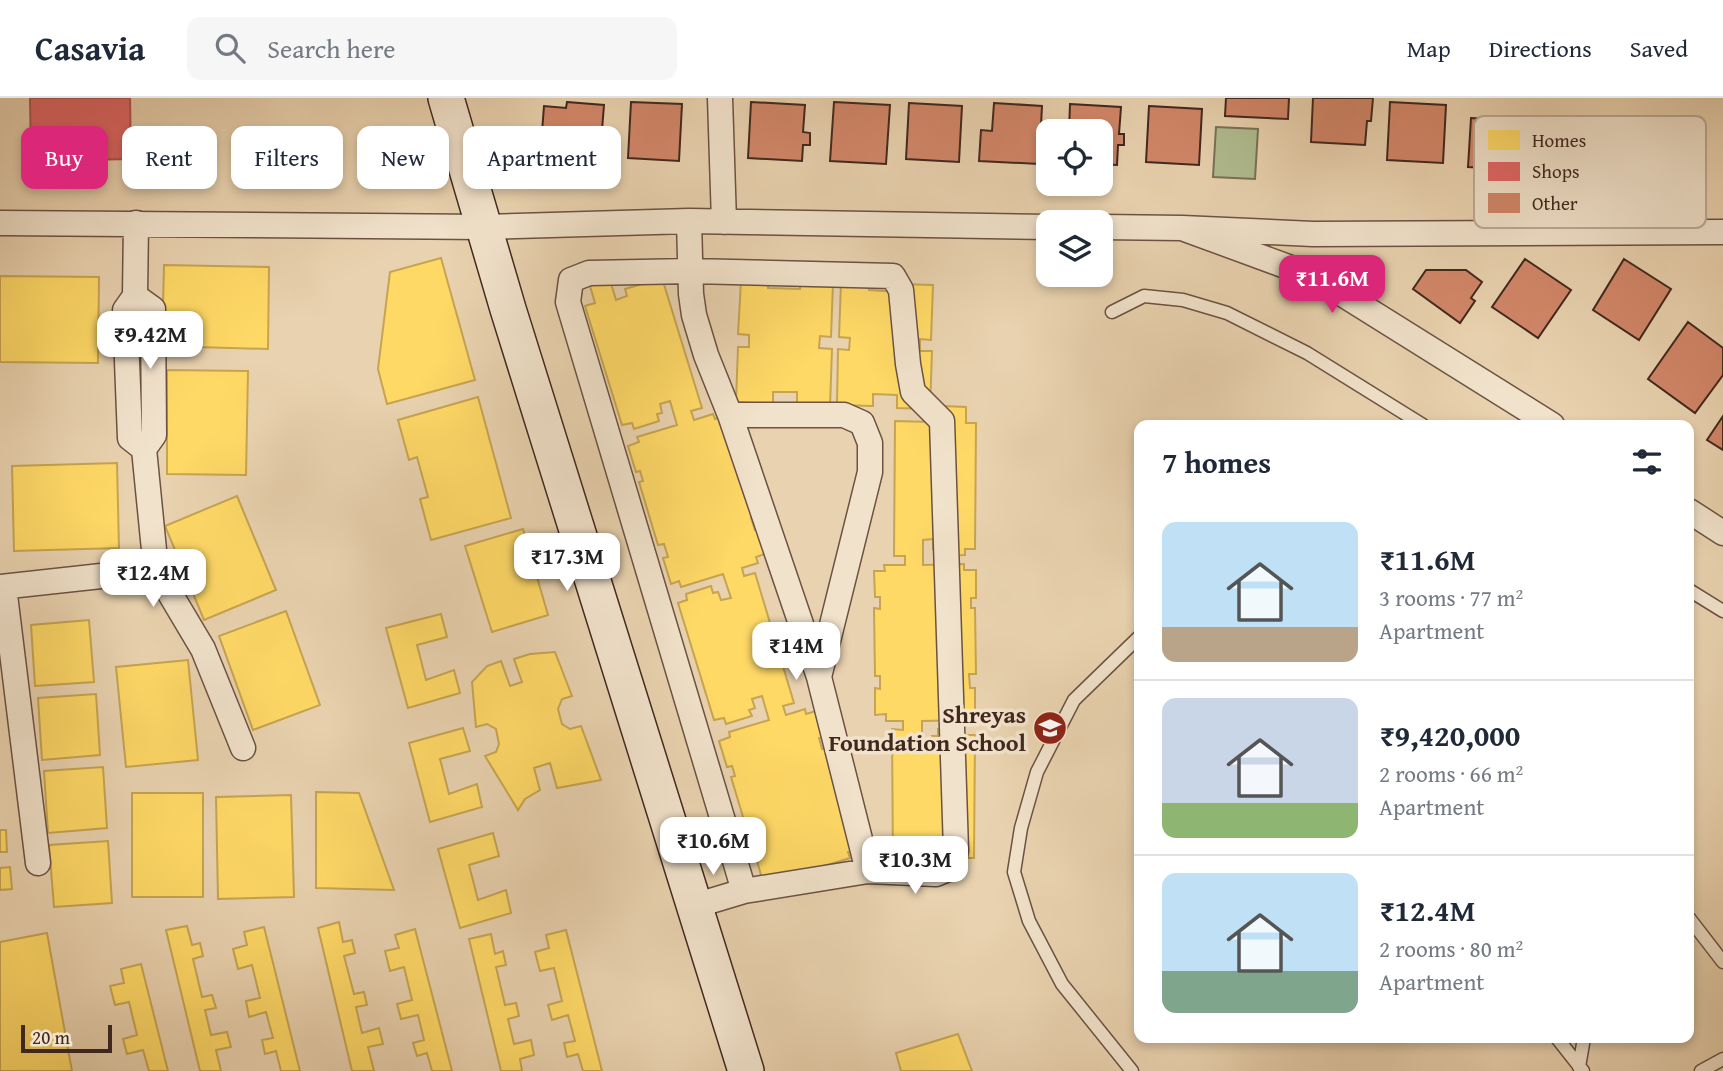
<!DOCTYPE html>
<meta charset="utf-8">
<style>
body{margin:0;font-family:"Gentium Book Plus",serif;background:#f6f6f7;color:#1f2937;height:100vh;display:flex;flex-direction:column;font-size:26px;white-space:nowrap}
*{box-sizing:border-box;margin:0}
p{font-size:23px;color:#747a83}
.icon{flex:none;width:38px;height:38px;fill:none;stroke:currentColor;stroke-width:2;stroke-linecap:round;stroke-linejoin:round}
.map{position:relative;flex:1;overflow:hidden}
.sheet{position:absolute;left:1134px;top:322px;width:560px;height:623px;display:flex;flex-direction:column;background:#fff;border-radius:14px;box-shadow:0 4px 10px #0003}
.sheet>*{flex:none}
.banner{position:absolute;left:21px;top:28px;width:665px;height:63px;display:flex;gap:14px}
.fabs{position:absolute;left:1036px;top:21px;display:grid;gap:14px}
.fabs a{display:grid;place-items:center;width:77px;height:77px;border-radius:14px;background:#fff;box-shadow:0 4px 10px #0003;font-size:35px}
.scale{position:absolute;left:21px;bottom:18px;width:91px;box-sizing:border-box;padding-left:7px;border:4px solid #41281f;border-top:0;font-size:19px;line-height:24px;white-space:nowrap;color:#41281f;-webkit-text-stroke:5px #f1e2cb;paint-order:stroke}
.price{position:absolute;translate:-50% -60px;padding:0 16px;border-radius:14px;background:#fff;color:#222;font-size:23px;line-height:46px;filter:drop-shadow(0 2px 4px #0008)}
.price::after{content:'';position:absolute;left:50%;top:42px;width:21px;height:16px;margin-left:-10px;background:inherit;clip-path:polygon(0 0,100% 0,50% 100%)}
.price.active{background:#db2777;color:#fff}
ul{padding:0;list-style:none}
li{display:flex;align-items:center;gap:21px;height:175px;padding:0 28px}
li+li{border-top:2px solid #e0e1e3}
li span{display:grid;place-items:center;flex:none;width:196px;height:140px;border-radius:14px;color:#555}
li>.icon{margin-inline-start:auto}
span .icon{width:84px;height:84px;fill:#fffc;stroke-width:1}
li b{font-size:30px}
h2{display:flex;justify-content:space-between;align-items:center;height:84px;padding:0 28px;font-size:30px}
.pill{padding:0 24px;border-radius:14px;background:#fff;box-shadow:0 4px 10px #0003;font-size:24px;line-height:63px}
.pill.active{background:#db2777;color:#fff}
header{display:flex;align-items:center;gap:42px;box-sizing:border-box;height:98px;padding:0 35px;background:#fff;border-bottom:2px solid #e0e1e3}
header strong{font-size:33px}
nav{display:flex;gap:38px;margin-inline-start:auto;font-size:24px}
.search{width:490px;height:63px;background:#f6f6f7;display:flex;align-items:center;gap:18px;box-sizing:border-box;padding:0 24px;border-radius:14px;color:#747a83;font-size:26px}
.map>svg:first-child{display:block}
.green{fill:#b0bd90;stroke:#787258;stroke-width:2}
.homes{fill:#ffd966;stroke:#c6a451;stroke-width:2}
.shops{fill:#e06666;stroke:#b05351;stroke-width:2}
.building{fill:#d28769;stroke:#41281f;stroke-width:2}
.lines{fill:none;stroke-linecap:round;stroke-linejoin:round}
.lane-casing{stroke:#6b5243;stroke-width:15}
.street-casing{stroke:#6b5243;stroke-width:27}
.secondary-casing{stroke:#41281f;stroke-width:38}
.lane{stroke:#f1e2cb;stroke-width:12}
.street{stroke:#f1e2cb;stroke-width:24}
.secondary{stroke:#f1e2cb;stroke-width:35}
.labels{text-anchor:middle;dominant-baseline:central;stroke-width:7;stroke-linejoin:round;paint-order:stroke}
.poi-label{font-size:24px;font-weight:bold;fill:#41281f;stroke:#f1e2cb;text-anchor:end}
.key{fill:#f1e2cb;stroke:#bcaa97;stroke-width:2}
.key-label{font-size:19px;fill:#41281f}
</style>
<header>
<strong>Casavia</strong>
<div class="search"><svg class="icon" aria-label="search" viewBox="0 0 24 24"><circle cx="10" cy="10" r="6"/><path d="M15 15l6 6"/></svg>Search here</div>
<nav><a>Map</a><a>Directions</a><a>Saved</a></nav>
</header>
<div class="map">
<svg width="1723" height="973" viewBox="0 0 1723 973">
<rect width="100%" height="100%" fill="#e9d2af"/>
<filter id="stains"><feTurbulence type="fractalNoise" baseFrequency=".00286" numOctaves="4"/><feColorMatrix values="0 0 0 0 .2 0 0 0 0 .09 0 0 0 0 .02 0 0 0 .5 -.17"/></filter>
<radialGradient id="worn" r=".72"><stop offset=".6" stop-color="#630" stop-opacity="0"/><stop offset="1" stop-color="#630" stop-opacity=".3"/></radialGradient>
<!-- green -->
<path class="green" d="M1216 29 1258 31 1255 81 1213 79Z"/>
<!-- homes -->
<path class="homes" d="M441 160 475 282 387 306 378 271 390 174Z
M164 167 269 169 268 251 162 248Z
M0 178 99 179 98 265 0 264Z
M662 180 702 310 691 313 694 322 713 316 715 321 725 318 755 419 751 420 755 432 759 431 767 455 756 459 758 465 742 470 744 478 755 475 794 605 783 608 786 617 805 611 806 616 816 613 824 639 819 640 822 651 828 649 858 751 848 754 850 760 772 784 762 781 755 755 759 753 756 740 750 742 731 679 735 678 732 668 727 669 719 643 730 639 729 634 769 622 762 598 752 601 755 610 749 612 752 618 726 626 724 620 714 622 678 505 687 502 686 496 711 488 713 495 718 494 721 502 731 500 723 476 681 489 679 483 671 486 663 460 668 459 664 446 658 447 639 384 643 383 640 373 636 374 628 348 639 344 637 339 677 327 670 303 660 306 662 315 657 316 659 323 634 331 632 325 622 327 585 208 595 205 590 188 610 182 616 202 627 198 625 191Z
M741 183H769L768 190 800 191V184L833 185 831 239 820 238 819 250 832 251 830 309 797 307V294H773V306L736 304 738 249H749V237L738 236Z
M841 185 869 186V192L900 194V186L933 187 931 242 920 241V253H932L930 311 897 310V297L873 296V308L837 307 838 251 849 252 850 240 839 239Z
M167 272 248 273 246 377 167 376Z
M478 299 511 420 431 442 420 401 428 399 417 359 409 362 398 322Z
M943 308 966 309V325H976L975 451H965V457L939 458 938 451H933V441L923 442V467L964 466V472H976V500H971V510H975L976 576H969L970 590H975V617H967V622L922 623V648H932V638H938V631H964V637H975L974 760H964L937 767V760L932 761 931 751H921V776L893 767 892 631 903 632V623H886V616L875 617V590L880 591V578H875L874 510 880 511V499H875L874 473H885L884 467H905V458H894L895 323 932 324Z
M117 365 119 450 14 453 12 368Z
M237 398 276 492 204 522 165 428Z
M523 431 548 517 492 534 465 448Z
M286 513 320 607 253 632 219 538Z
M441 516 447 539 417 547 426 582 454 572 460 595 408 610 386 530Z
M89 522 94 584 35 588 31 527Z
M555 554 572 598 562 601 558 611 562 626 570 631 581 628 601 682 557 690 550 665 534 670 540 692 525 701 518 712 485 658 496 654 499 646 496 631 487 626 476 629 472 584 487 568 501 563 510 588 522 584 514 561 530 556Z
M188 562 198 662 126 669 116 569Z
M96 596 100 657 42 662 38 600Z
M463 630 470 653 440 661 449 696 477 686 482 709 430 724 409 645Z
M103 669 107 730 48 735 44 673Z
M316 694 359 695 394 792 316 790Z
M132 695H203V799H132Z
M291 697 294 799 218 801 216 699Z
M0 732H6L7 754H0Z
M493 735 499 758 469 767 478 802 506 792 511 815 460 830 438 751Z
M108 743 112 805 54 809 49 747Z
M10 769 12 791 0 792V770Z
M339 824 343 844 352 842 355 855 344 858 354 896 364 894 367 907 356 909 362 935 379 930 383 946 368 949 374 973H352L318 830Z
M187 828 192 847 200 845 203 858 193 861 202 899 212 897 216 910 205 912 211 937 227 934 231 949 216 952 221 973H200L166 832Z
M264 829 300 973H281L276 953 265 956 262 942 273 940 266 914 249 919 246 903 260 900 252 867 238 871 233 851 247 847 244 834Z
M415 831 452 973H432L427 955 417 958 413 945 424 942 418 917 401 921 397 906 412 902 404 869 390 873 385 853 399 850 395 837Z
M566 832 602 973H583L578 956 567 959 564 945 575 943 568 917 552 922 548 907 562 903 554 870 540 873 535 854 549 850 546 837Z
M47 835 72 973H0V844Z
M491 836 495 856 503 853 506 867 496 869 505 907 516 905 519 918 508 921 514 946 531 942 534 957 520 961 522 973H501L469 841Z
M141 866 168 973H149L143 952 127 956 123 941 137 937 129 904 115 907 110 888 124 885 121 871Z
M958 936 972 973H901L896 955Z"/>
<!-- shops -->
<path class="shops" d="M30 0H130L131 61 31 63Z"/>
<!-- building -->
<path class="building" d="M1226 0H1289L1288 21 1225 18Z
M1313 0H1373L1371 23H1367L1365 47 1311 44Z
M567 4 604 7 599 70 566 68 567 62 540 60 544 8 566 10Z
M631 4 682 6 679 63 628 60Z
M751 4 805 7 803 34 810 35V47H803L802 63 748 60Z
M834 4 890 7 886 66 830 63Z
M1390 4 1446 7 1443 65 1387 62Z
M909 5 962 8 959 64 906 61Z
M994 5 1042 8 1039 66 979 63 981 32 992 33Z
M1070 6 1121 9 1119 36H1124V47H1118L1117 67 1101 66V33H1069Z
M1149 8 1202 11 1199 67 1146 64Z
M1471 20 1490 21 1489 26 1511 27V30H1525V35H1536V46L1550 47 1548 73 1468 69Z
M1525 161 1571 192 1538 240 1492 209Z
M1624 161 1671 191 1639 242 1593 212Z
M1426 172H1466L1482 184 1471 200 1475 203 1460 225 1413 191Z
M1688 224 1723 250V277L1695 315 1648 281Z
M1723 318V352L1707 342Z"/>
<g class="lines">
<!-- lane casing -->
<g class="lane-casing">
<path id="lane" d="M1112 214 1144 198 1183 202 1227 215 1307 255 1423 327
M1689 492 1723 513
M1689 820 1723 864
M1557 940 1583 973
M1579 969 1584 940
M1132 973 1062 886 1029 823 1014 774 1021 730 1037 674 1074 602 1139 539
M1701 973 1723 961"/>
</g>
<!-- street casing -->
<g class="street-casing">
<path id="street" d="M720 0 724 124
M689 123 691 196 694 217 706 257 730 317 819 579 870 374V345L862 325 844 317H730
M0 125 485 129 689 123 1048 129
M136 125 135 198 125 212 130 340 144 351
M1101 129 1182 130 1302 174 1320 182 1552 327
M1182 130 1313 136 1723 134
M135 198 153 211 154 337 144 351 156 472 203 551 243 650
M1689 413 1723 435
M0 489 156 472
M4 489 38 765
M819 579 868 773 744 793 568 204 571 182 589 175 691 173 893 178 901 192 908 266 913 294 942 323 956 752 953 769 936 776 868 773
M694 808 744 793"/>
</g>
<!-- secondary casing -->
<g class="secondary-casing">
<path id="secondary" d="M446 0 508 211 746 973"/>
</g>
<!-- lane -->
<use href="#lane" class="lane"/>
<!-- street -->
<use href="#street" class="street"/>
<!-- secondary -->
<use href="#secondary" class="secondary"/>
</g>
<!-- icons -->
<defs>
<g id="school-disc" transform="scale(1.75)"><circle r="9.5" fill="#8f2418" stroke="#f1e2cb"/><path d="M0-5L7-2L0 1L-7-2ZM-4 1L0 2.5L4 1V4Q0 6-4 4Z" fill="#fff"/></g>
</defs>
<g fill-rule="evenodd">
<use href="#school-disc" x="1050" y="630"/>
</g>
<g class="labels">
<!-- poi labels -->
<g class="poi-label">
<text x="1026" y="616">Shreyas<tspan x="1026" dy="28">Foundation School</tspan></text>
</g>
</g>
<!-- legend -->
<rect x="1474" y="18" width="232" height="112" rx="10" class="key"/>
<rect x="1488" y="32" width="32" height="20" fill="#ffd966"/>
<rect x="1488" y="64" width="32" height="19" fill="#e06666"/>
<rect x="1488" y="95" width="32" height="20" fill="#d28769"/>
<g class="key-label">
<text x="1532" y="49">Homes</text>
<text x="1532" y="80">Shops</text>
<text x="1532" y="112">Other</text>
</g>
<rect width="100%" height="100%" filter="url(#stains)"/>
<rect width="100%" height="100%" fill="url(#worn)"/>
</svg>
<div class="fabs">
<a><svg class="icon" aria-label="locate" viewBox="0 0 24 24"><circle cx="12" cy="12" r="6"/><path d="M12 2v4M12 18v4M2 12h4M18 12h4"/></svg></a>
<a><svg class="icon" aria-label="layers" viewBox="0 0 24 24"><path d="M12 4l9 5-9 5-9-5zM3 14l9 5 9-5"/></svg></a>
</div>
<div class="scale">20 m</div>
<b class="price active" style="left:1332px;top:217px">₹11.6M</b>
<b class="price" style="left:150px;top:273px">₹9.42M</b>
<b class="price" style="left:567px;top:495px">₹17.3M</b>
<b class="price" style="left:153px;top:511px">₹12.4M</b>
<b class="price" style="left:796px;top:584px">₹14M</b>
<b class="price" style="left:713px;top:779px">₹10.6M</b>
<b class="price" style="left:915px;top:798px">₹10.3M</b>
<div class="banner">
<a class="pill active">Buy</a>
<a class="pill">Rent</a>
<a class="pill">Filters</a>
<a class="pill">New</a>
<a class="pill">Apartment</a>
</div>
<section class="sheet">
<h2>7 homes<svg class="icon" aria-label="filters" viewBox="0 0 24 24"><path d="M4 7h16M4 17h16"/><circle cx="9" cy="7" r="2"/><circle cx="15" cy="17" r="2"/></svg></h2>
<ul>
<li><span style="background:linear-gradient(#bfe0f5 75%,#b9a48a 0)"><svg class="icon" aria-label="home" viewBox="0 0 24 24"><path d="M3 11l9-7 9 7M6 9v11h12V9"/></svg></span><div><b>₹11.6M</b><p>3 rooms · 77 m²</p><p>Apartment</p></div></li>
<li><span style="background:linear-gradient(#c9d6e8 75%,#8fb573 0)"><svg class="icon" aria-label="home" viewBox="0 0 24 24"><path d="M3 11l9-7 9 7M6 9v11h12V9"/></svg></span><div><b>₹9,420,000</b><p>2 rooms · 66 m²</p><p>Apartment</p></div></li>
<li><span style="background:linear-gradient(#bfe0f5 70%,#7fa58c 0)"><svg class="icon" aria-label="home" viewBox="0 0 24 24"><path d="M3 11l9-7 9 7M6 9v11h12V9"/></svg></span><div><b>₹12.4M</b><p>2 rooms · 80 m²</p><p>Apartment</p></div></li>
</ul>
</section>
</div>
